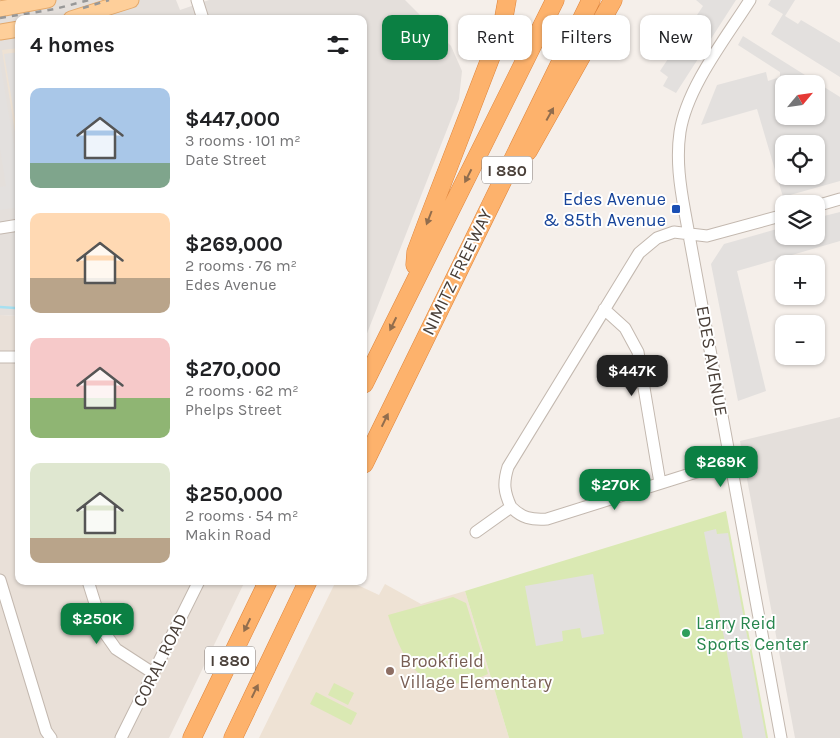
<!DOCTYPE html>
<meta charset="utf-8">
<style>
body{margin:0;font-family:Karla,sans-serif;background:#f6f6f6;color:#202124;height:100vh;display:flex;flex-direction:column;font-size:19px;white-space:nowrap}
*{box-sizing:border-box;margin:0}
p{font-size:16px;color:#757577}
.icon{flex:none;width:28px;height:28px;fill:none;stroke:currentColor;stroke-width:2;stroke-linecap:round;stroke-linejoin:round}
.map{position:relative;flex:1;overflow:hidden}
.panel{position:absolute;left:15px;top:15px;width:352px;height:570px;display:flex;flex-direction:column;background:#fff;border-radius:10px;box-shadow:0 1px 4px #0004}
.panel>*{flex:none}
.guide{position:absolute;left:382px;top:15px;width:382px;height:45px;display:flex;gap:10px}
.needle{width:32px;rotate:61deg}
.buttons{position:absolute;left:775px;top:75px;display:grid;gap:10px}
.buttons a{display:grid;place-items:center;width:50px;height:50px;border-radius:10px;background:#fff;box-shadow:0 1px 4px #0004;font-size:25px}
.price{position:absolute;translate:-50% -42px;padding:0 11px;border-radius:10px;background:#0b8043;color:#fff;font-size:16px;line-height:32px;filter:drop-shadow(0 1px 2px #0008)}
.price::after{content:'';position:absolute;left:50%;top:30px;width:15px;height:11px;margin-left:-8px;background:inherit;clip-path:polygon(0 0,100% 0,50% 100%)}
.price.current{background:#222;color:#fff}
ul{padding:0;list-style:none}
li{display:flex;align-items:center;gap:15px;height:125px;padding:0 15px}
li span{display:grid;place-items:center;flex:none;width:140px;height:100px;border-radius:10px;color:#555}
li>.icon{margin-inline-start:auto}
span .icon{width:60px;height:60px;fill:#fffc;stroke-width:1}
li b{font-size:21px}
h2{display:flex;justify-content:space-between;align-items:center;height:60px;padding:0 15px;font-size:21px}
.chip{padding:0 18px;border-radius:10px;background:#fff;box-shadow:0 1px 4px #0004;font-size:18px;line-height:45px}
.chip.current{background:#0b8043;color:#fff}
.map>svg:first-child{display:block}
.residential{fill:#e9e0d8}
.industrial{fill:#e4dfdb}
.education{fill:#eee2d4}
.green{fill:#dae9b3}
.parking{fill:#e3e0de;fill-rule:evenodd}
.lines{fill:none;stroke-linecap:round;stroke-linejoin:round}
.stream{stroke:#a7e0f1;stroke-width:2.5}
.minor-casing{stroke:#c3b8af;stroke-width:13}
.major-casing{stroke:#e4a869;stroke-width:17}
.highway-casing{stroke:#de843b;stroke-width:19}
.minor{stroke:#fff;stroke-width:11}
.major{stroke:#fecf9a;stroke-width:15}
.highway{stroke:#fdb26c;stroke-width:18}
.rail{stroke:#989898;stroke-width:2.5;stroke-dasharray:6 6;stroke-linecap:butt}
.oneway{fill:#916d4d}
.transit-dot{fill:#1a4fb4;stroke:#fff;stroke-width:2}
.leisure-dot{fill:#2e9e5b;stroke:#fff;stroke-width:2}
.education-dot{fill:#8d6e63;stroke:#fff;stroke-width:2}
.labels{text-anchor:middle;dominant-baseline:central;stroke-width:4;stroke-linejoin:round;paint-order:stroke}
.shield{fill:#fff;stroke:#807974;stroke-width:1}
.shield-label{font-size:16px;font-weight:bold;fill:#493f38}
.transit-label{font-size:18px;fill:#164399;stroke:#fff;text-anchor:end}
.street-label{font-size:18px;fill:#493f38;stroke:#fff}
.leisure-label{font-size:18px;fill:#27864d;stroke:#fff;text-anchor:start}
.education-label{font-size:18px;fill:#785e54;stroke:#fff;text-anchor:start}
</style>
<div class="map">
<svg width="840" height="738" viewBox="0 0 840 738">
<rect width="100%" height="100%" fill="#f5efea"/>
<!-- residential -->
<path class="residential" d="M0 315 19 316V581H245L169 738H0Z"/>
<!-- industrial -->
<path class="industrial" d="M0 0H176L180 10 209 0H405L451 46 462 71 459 99 364 341V19H19V316L0 315Z
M840 417V738H795L740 441Z"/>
<!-- education -->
<path class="education" d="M19 48V158L2 50Z
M336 581H349L379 595 385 584 421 604 465 591 509 738H259Z"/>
<!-- green -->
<path class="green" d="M726 511 768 738H509L465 591Z
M453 597 466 603 488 674C426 701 406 671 388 615Z
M334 683 354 693 348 705 328 695Z
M316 692 357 713 351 725 310 704Z"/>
<!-- parking -->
<path class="parking" d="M696 0H736L676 93 663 86 668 77 660 71 703 6Z
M771 0H795L785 16 798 24 801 20 840 43V77L771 34 783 14 768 5Z
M743 36 840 97V181L783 197 757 109 701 125 717 85 766 72 768 81 780 77V72L738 45ZM784 84H816V116H784ZM784 144H816V176H784Z
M19 52V143L4 54Z
M0 62 19 175V207L0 210V187L6 186 0 148Z
M840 212V241L737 271 766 391 738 401 711 264 724 244 784 227V236H816V218Z
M716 529 717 534 728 533 766 738H743L704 532Z
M593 574 604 634 582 638 580 628 562 631 563 641 536 646 525 586Z"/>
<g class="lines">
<!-- stream -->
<path class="stream" d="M0 307 15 308"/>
<!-- minor casing -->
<g class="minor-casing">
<path id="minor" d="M197 0 203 19
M750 0C726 38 687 87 680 132 676 159 680 186 685 213L781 738
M816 206 840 199
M0 228 19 225
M604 309 625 328 638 352 660 483
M0 357H19
M511 507C522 518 531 520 547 519L706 469 730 464
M476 532 511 507C504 492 503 483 508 467L639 253 657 238 674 232 707 236 784 215
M0 580 46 731 51 738
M88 581 104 632 116 649 153 673
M121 738 199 581"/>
</g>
<!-- major casing -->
<g class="major-casing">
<path id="major" d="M0 9 48 0
M71 19 131 0
M0 32 19 29"/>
</g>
<!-- highway casing -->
<g class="highway-casing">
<path id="highway" d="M528 151 613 0
M415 265 416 252 428 220 502 28 507 0
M364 384 555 0
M364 464 591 0
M192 738 268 581
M233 738 308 581"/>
</g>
<!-- minor -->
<use href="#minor" class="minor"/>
<!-- major -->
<use href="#major" class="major"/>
<!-- highway -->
<use href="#highway" class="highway"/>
<!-- rail -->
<path class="rail" d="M83 8 109 0
M0 18 55 9 89 0"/>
</g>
<!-- one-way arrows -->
<defs><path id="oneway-solid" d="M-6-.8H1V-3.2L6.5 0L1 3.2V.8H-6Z" transform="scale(1.25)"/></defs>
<g class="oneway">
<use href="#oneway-solid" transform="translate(550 114) rotate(-61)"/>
<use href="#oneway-solid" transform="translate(468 176) rotate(117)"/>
<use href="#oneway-solid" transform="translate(429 218) rotate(111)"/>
<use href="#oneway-solid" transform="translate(393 324) rotate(116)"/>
<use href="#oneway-solid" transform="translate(385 420) rotate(-64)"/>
<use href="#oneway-solid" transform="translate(247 625) rotate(116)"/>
<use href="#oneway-solid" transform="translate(255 691) rotate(-64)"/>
</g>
<!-- markers -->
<rect class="transit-dot" x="671" y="204" width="10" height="10" rx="2.5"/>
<circle class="leisure-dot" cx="686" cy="633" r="5"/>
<circle class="education-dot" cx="390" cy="671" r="5"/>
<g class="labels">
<!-- shield labels -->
<g class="shield">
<rect x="482" y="156.5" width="50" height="27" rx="4"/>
<rect x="205" y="646.5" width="50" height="27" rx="4"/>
</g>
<g class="shield-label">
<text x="507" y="170">I 880</text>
<text x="230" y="660">I 880</text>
</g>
<!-- transit labels -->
<g class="transit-label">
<text x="666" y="199">Edes Avenue<tspan x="666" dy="21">&amp; 85th Avenue</tspan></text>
</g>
<!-- street labels -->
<g class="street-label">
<text transform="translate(457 272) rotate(-64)">NIMITZ FREEWAY</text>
<text transform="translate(712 361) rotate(80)">EDES AVENUE</text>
<text transform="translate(160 660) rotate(-64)">CORAL ROAD</text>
</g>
<!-- leisure labels -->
<g class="leisure-label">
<text x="696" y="623">Larry Reid<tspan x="696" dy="21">Sports Center</tspan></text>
</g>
<!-- education labels -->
<g class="education-label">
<text x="400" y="661">Brookfield<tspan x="400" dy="21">Village Elementary</tspan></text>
</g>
</g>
</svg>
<div class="buttons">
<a><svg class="needle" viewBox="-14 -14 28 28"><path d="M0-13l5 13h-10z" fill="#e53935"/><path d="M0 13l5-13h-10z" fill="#757577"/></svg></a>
<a><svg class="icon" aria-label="locate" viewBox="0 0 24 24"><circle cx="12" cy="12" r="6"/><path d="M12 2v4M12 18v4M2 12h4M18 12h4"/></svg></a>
<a><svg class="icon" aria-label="layers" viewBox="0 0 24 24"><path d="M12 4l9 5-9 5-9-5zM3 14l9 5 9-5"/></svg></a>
<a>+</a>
<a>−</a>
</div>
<b class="price current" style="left:632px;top:397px">$447K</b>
<b class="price" style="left:721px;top:488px">$269K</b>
<b class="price" style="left:615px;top:511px">$270K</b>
<b class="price" style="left:97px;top:645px">$250K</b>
<div class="guide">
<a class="chip current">Buy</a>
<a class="chip">Rent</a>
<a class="chip">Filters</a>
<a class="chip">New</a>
</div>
<section class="panel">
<h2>4 homes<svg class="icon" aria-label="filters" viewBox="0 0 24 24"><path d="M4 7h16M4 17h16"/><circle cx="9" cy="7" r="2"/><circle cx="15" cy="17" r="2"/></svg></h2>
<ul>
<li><span style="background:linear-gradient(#a9c7e8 75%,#7fa58c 0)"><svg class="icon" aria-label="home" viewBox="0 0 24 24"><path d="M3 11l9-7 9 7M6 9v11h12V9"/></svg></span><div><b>$447,000</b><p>3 rooms · 101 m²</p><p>Date Street</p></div></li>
<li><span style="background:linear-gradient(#ffd9b3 65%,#b9a48a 0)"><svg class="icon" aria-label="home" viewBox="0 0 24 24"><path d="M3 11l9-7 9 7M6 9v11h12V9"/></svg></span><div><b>$269,000</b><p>2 rooms · 76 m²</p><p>Edes Avenue</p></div></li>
<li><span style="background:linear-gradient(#f6c9c9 60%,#8fb573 0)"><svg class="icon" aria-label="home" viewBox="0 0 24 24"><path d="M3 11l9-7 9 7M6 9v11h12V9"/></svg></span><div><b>$270,000</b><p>2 rooms · 62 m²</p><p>Phelps Street</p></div></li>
<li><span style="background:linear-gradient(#dfe7d0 75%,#b9a48a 0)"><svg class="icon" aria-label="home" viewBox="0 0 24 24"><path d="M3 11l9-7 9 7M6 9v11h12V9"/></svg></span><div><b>$250,000</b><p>2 rooms · 54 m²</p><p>Makin Road</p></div></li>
</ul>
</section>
</div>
